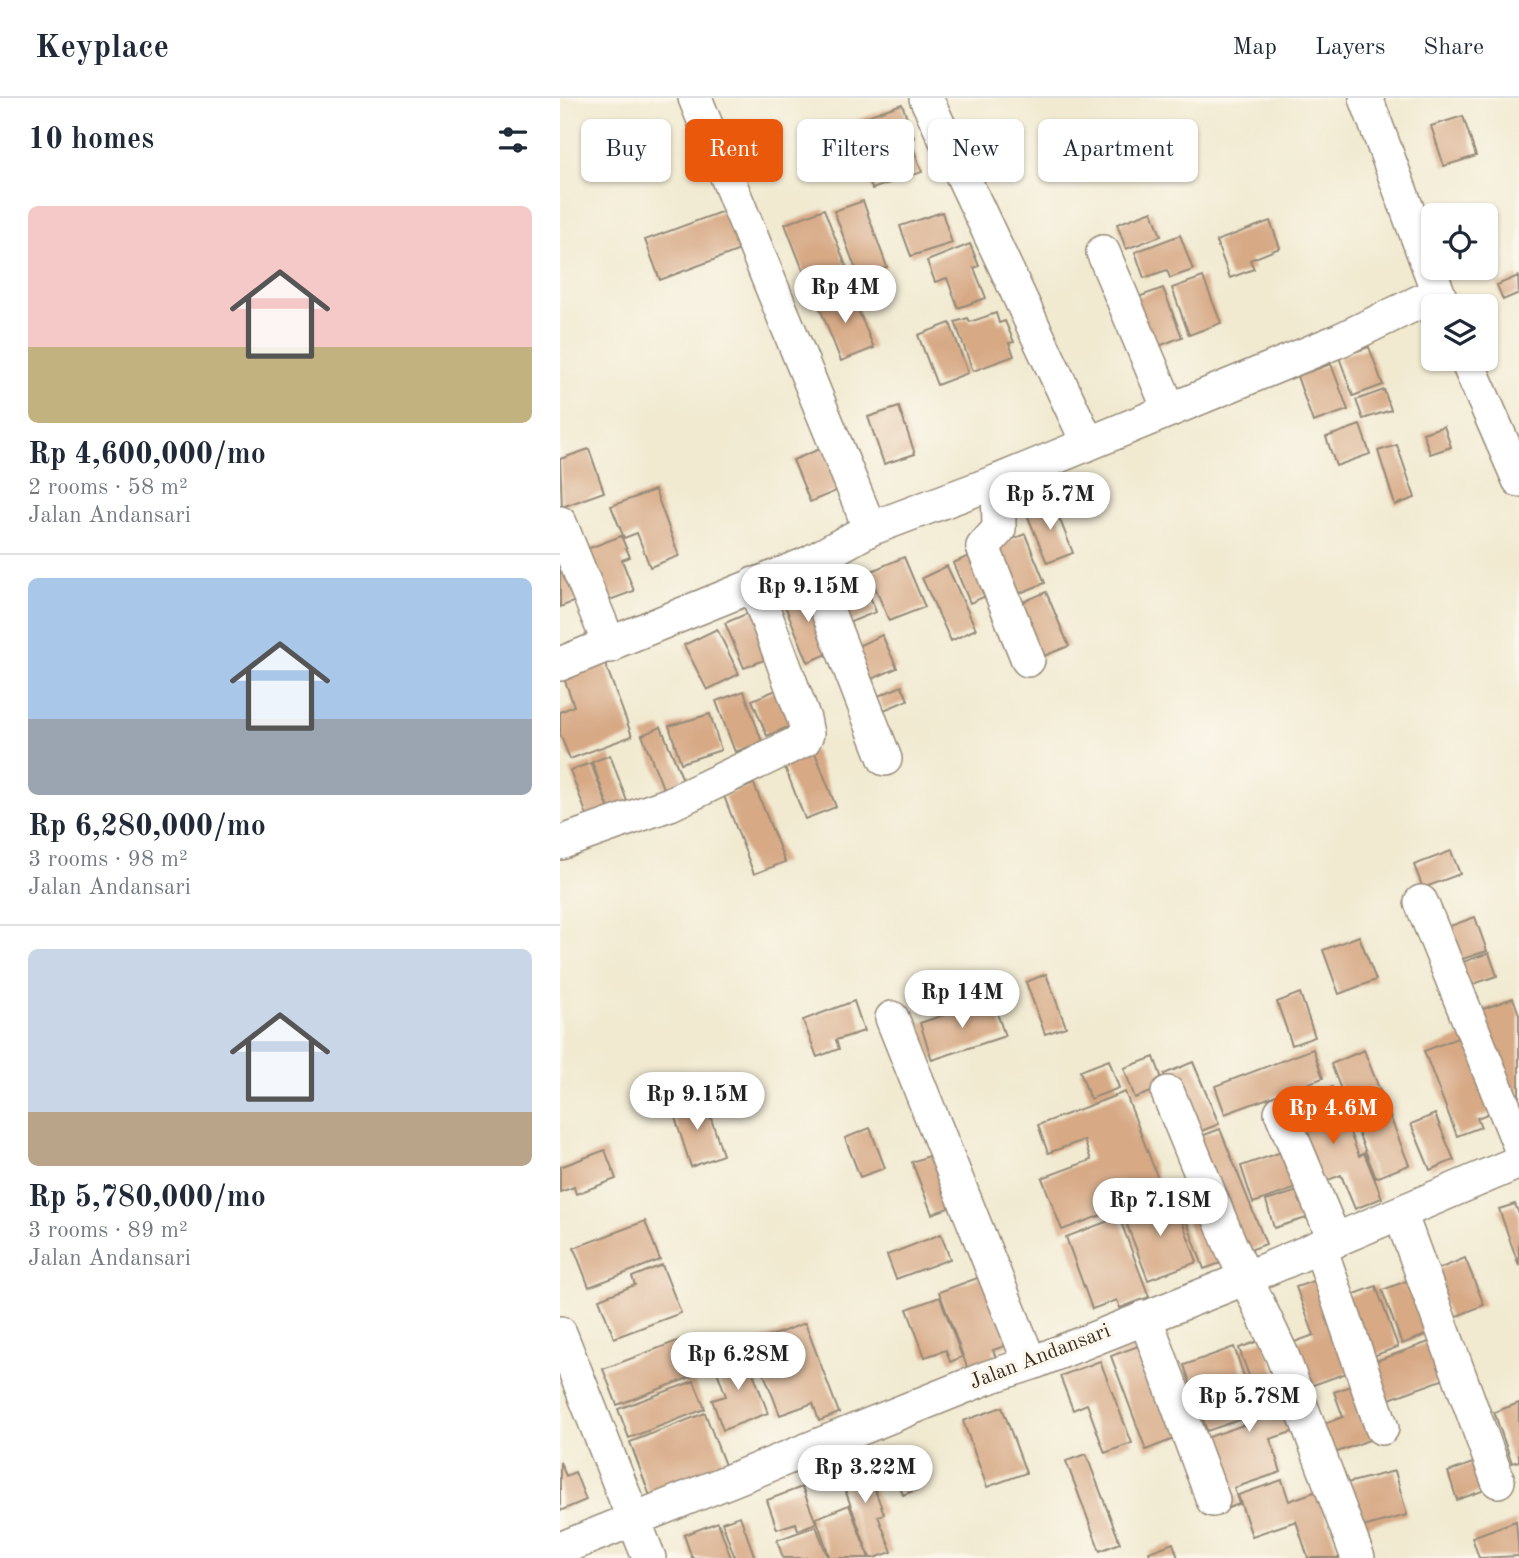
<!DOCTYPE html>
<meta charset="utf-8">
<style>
body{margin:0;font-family:"Old Standard TT",serif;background:#f2f2f3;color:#1f2937;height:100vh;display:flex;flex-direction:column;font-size:26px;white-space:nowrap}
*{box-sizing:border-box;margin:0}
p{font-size:23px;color:#747a83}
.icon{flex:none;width:38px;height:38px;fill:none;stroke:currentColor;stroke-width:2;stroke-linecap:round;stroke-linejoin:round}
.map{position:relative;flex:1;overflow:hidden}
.side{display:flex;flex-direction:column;background:#fff;width:560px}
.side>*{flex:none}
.top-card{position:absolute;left:21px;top:21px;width:665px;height:63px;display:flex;gap:14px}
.fabs{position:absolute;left:861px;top:105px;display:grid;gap:14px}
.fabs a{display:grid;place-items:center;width:77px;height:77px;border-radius:10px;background:#fff;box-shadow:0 2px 5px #0004;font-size:35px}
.price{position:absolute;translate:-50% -60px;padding:0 16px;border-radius:24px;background:#fff;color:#222;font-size:23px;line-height:46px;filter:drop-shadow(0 2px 4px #0008)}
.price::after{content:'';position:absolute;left:50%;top:42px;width:21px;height:16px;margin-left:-10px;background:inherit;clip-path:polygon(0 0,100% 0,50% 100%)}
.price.active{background:#ea580c;color:#fff}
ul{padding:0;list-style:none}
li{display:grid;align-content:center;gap:14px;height:371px;padding:0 28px}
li+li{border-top:2px solid #e0e1e3}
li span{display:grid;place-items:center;height:217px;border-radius:10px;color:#555}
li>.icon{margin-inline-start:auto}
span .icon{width:126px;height:126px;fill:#fffc;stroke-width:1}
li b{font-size:30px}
h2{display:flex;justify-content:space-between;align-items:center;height:84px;padding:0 28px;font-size:30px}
.pill{padding:0 24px;border-radius:10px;background:#fff;box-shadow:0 2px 5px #0004;font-size:24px;line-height:63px}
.pill.active{background:#ea580c;color:#fff}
header{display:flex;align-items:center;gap:42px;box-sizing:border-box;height:98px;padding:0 35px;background:#fff;border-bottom:2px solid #e0e1e3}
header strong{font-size:33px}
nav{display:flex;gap:38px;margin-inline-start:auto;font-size:24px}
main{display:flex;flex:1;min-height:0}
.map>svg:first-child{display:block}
.building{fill:#d7a985}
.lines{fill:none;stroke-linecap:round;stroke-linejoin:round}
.minor-casing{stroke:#968a78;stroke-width:36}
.minor{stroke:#fff;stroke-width:33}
.labels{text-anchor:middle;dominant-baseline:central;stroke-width:7;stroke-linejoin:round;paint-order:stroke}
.street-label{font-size:21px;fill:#3b2a1e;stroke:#fbf7ec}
</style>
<header>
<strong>Keyplace</strong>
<nav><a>Map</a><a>Layers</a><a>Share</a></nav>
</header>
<main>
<section class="side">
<h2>10 homes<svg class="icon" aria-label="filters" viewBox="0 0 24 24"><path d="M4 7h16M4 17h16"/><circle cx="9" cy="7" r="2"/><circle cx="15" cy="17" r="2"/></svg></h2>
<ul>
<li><span style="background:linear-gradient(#f6c9c9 65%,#c2b280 0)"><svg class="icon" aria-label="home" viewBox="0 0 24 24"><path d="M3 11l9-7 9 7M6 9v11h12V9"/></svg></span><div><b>Rp 4,600,000/mo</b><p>2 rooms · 58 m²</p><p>Jalan Andansari</p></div></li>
<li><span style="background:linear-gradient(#a9c7e8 65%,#9aa5b1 0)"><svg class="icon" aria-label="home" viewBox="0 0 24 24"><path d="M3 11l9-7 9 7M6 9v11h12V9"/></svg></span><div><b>Rp 6,280,000/mo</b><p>3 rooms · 98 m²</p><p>Jalan Andansari</p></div></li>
<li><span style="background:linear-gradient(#c9d6e8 75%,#b9a48a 0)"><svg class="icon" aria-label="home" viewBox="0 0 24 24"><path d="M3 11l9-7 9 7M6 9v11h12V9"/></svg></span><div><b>Rp 5,780,000/mo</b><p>3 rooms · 89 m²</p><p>Jalan Andansari</p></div></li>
</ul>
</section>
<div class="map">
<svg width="959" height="1460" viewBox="0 0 959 1460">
<rect width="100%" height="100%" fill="#fbf7ec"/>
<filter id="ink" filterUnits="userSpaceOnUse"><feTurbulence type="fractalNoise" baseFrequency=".0143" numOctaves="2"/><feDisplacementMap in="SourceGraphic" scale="14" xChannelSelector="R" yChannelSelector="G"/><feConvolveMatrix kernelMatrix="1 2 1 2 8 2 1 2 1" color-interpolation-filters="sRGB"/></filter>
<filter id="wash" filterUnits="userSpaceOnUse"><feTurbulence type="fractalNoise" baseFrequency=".00686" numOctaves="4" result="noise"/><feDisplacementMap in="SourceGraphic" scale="28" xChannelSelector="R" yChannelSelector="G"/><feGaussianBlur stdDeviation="1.57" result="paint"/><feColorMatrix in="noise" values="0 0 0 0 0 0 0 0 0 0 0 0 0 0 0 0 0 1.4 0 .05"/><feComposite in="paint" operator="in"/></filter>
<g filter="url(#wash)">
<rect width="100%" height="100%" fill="#f1ead1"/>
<g id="blocks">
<!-- building -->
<path class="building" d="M342 6 354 40 287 63 275 29Z
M903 18 916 58 884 68 871 28Z
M351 44 362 74 312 91 302 61Z
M303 103 327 169 299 180 274 113Z
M264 111 290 178 251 193 225 126Z
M166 112 180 152 100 182 85 142Z
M592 113 601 138 566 151 557 126Z
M382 114 392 145 351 158 340 128Z
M710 123 720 150 690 162 694 171 670 180 656 143Z
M620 137 633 172 610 180 607 172 584 180 575 154Z
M410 146 419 168 414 170 426 200 398 210 387 180 375 184 367 163Z
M958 178 959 195 943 202 937 187Z
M643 179 661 225 629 237 612 190Z
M289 190 314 250 281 263 257 203Z
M603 190 622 239 589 252 570 202Z
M436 215 439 225 445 223 454 244 449 245 454 258 413 273 395 224 408 220 410 224Z
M390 225 408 275 377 287 358 237Z
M809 249 823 287 793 298 779 259Z
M771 266 788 312 753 324 737 278Z
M824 292 831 312 803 321 796 302Z
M339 309 355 356 324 366 308 319Z
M800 327 810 356 776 368 766 339Z
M884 328 891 349 870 356 863 335Z
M272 346 281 391 250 404 233 362Z
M837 347 855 400 835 407 818 353Z
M29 351 44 394 2 409 0 361Z
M95 392 119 458 90 469 77 435 64 440 51 408Z
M493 404 513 455 487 465 466 414Z
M465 436 485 485 453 498 433 449Z
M0 437 26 499 0 509Z
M61 438 70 459 62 462 74 493 39 506 19 454Z
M416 455 433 495 410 505 393 465Z
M344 459 365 509 329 523 309 474Z
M387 468 416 531 391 543 362 480Z
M299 470 316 514 283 527 266 483Z
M247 487 275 553 248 564 221 498Z
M486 494 509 548 479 560 456 507Z
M200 510 219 556 184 570 165 525Z
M157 531 179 576 147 592 124 547Z
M322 537 337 570 303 585 289 552Z
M45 565 72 638 10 661 0 636V614L14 608 4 580Z
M226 588 240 624 207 638 192 602Z
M342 588 348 602 324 612 318 598Z
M184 593 202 644 175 654 156 603Z
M150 616 161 652 121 665 109 628Z
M101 629 123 682 103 690 82 637Z
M254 652 276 709 245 721 223 664Z
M50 657 68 706 50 713 32 664Z
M31 665 49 712 28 720 10 672Z
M194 686 225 764 194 776 164 698Z
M891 753 900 776 863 790 854 767Z
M915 819 927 853 890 865 879 832Z
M799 838 816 882 779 896 763 852Z
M929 855 937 878 902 890 894 867Z
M486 876 506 929 485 936 466 884Z
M740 895 755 939 732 947 717 904Z
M953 900 959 916V1034L912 915Z
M432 901 445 938 372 962 360 925Z
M294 903 304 933 276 942 279 951 257 959 243 922Z
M905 937 935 1013 917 1020 921 1029 897 1038 864 953Z
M753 951 763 980 665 1016 655 988Z
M804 952 849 1067 816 1080 771 966Z
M594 959 605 989 575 1000 564 970Z
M549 962 559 990 530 1001 520 973Z
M633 964 659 1026 629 1038 604 976Z
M772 989 799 1058 804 1055 822 1100 795 1111 781 1077 758 1086 727 1007Z
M565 994 603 1094 502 1132 482 1080 531 1062 524 1042 488 1055 478 1027Z
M144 999 163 1057 131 1069 112 1010Z
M875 1016 894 1062 870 1072 851 1026Z
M310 1030 325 1070 300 1079 285 1040Z
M660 1031 706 1146 677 1157 631 1042Z
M730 1051 743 1088 693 1105 681 1068Z
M45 1052 56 1081 16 1096 14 1089 0 1094V1069Z
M374 1056 394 1108 372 1116 352 1064Z
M642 1079 672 1161 644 1171 614 1089Z
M744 1091 753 1118 714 1130 706 1103Z
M613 1098 637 1164 588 1182 563 1116Z
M955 1106 959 1116V1168L939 1111Z
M559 1119 589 1199 560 1210 557 1202 532 1211 506 1139Z
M85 1123 100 1162 29 1189 14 1150Z
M381 1136 390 1161 336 1181 327 1157Z
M905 1160 924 1207 890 1221 871 1174Z
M102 1167 121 1215 54 1240 39 1201 75 1187 72 1179Z
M431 1175 456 1244 433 1252 437 1263 409 1274 379 1194Z
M860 1178 879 1232 842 1246 822 1192Z
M765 1179 798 1271 742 1291 726 1247 754 1237 736 1189Z
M816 1188 838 1249 805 1261 784 1200Z
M380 1199 402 1259 390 1264 386 1252 365 1259 347 1211Z
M245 1225 279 1315 259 1323 253 1305 220 1317 192 1245Z
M880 1240 893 1278 824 1303 810 1265Z
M704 1241 735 1333 710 1341 721 1374 674 1390 679 1406 661 1413 637 1343 704 1320 679 1250Z
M120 1242 134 1278 57 1307 43 1271Z
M589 1244 624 1337 586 1352 551 1258Z
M674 1249 697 1316 647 1333 624 1267Z
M185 1253 208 1315 163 1332 152 1302 166 1298 154 1265Z
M540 1263 572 1345 545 1355 527 1306 513 1312 500 1278Z
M134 1283 145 1311 69 1340 58 1311Z
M801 1284 820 1338 772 1356 761 1327 783 1319 774 1294Z
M959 1305V1363L952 1365 934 1314Z
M442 1309 466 1375 427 1389 403 1323Z
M145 1315 166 1370 90 1398 70 1344Z
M342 1353 356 1392 343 1397 329 1357Z
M526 1356 560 1445 540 1453 506 1363Z
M302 1357 324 1416 318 1418 332 1454 314 1460H310L276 1367Z
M918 1363 928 1391 897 1402 888 1374Z
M0 1364 6 1378 15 1374 26 1402 0 1413Z
M835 1373 847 1417 799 1430 787 1385Z
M722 1382 729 1403 757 1393 780 1460H748L736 1423 692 1438 678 1397Z
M242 1389 256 1425 238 1432 236 1425 217 1431 207 1402Z
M289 1407 309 1460H270L256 1420Z
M180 1418 195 1460H175L162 1424Z
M956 1423 959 1458 919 1460 912 1439Z
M158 1424 171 1460H132L124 1437Z
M256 1428 268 1460H223L217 1442Z
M613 1445 618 1460H591L589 1454Z"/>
</g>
</g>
<g filter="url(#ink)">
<use href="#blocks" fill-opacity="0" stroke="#968a78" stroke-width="2"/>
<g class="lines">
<!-- minor casing -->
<g class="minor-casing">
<path id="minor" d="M135 0 310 431
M366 0 528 345
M806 0 883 208
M543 154 609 311
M906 261 959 382
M438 383 439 431 423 449 468 562
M0 425 50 548
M249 465 325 661
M0 566 249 465 310 431 438 383 780 242 878 195
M0 745 110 706 244 642 247 636 244 621 194 486
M861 804 959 1046
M332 920 470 1265
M608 995 670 1146 722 1257 798 1460
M721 1014 775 1143
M840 1115 938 1383
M760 1149 822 1330
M585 1219 653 1402
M0 1235 89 1460
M0 1451 426 1280 475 1264 686 1180 959 1064"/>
</g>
<!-- minor -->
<use href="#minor" class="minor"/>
</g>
</g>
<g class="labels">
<!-- street labels -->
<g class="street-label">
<text transform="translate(480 1259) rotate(-21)">Jalan Andansari</text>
</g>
</g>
</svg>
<div class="fabs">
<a><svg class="icon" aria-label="locate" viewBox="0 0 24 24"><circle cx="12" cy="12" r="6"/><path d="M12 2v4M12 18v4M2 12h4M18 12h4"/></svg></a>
<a><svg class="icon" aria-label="layers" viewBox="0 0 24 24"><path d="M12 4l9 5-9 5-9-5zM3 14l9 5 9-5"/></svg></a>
</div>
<b class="price" style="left:285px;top:227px">Rp 4M</b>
<b class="price" style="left:490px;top:434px">Rp 5.7M</b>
<b class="price" style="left:248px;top:526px">Rp 9.15M</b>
<b class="price" style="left:402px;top:932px">Rp 14M</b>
<b class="price" style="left:137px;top:1034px">Rp 9.15M</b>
<b class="price active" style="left:773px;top:1048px">Rp 4.6M</b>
<b class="price" style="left:600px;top:1140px">Rp 7.18M</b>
<b class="price" style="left:178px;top:1294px">Rp 6.28M</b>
<b class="price" style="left:689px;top:1336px">Rp 5.78M</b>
<b class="price" style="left:305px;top:1407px">Rp 3.22M</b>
<div class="top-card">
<a class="pill">Buy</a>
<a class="pill active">Rent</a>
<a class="pill">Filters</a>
<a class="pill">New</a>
<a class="pill">Apartment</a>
</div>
</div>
</main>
